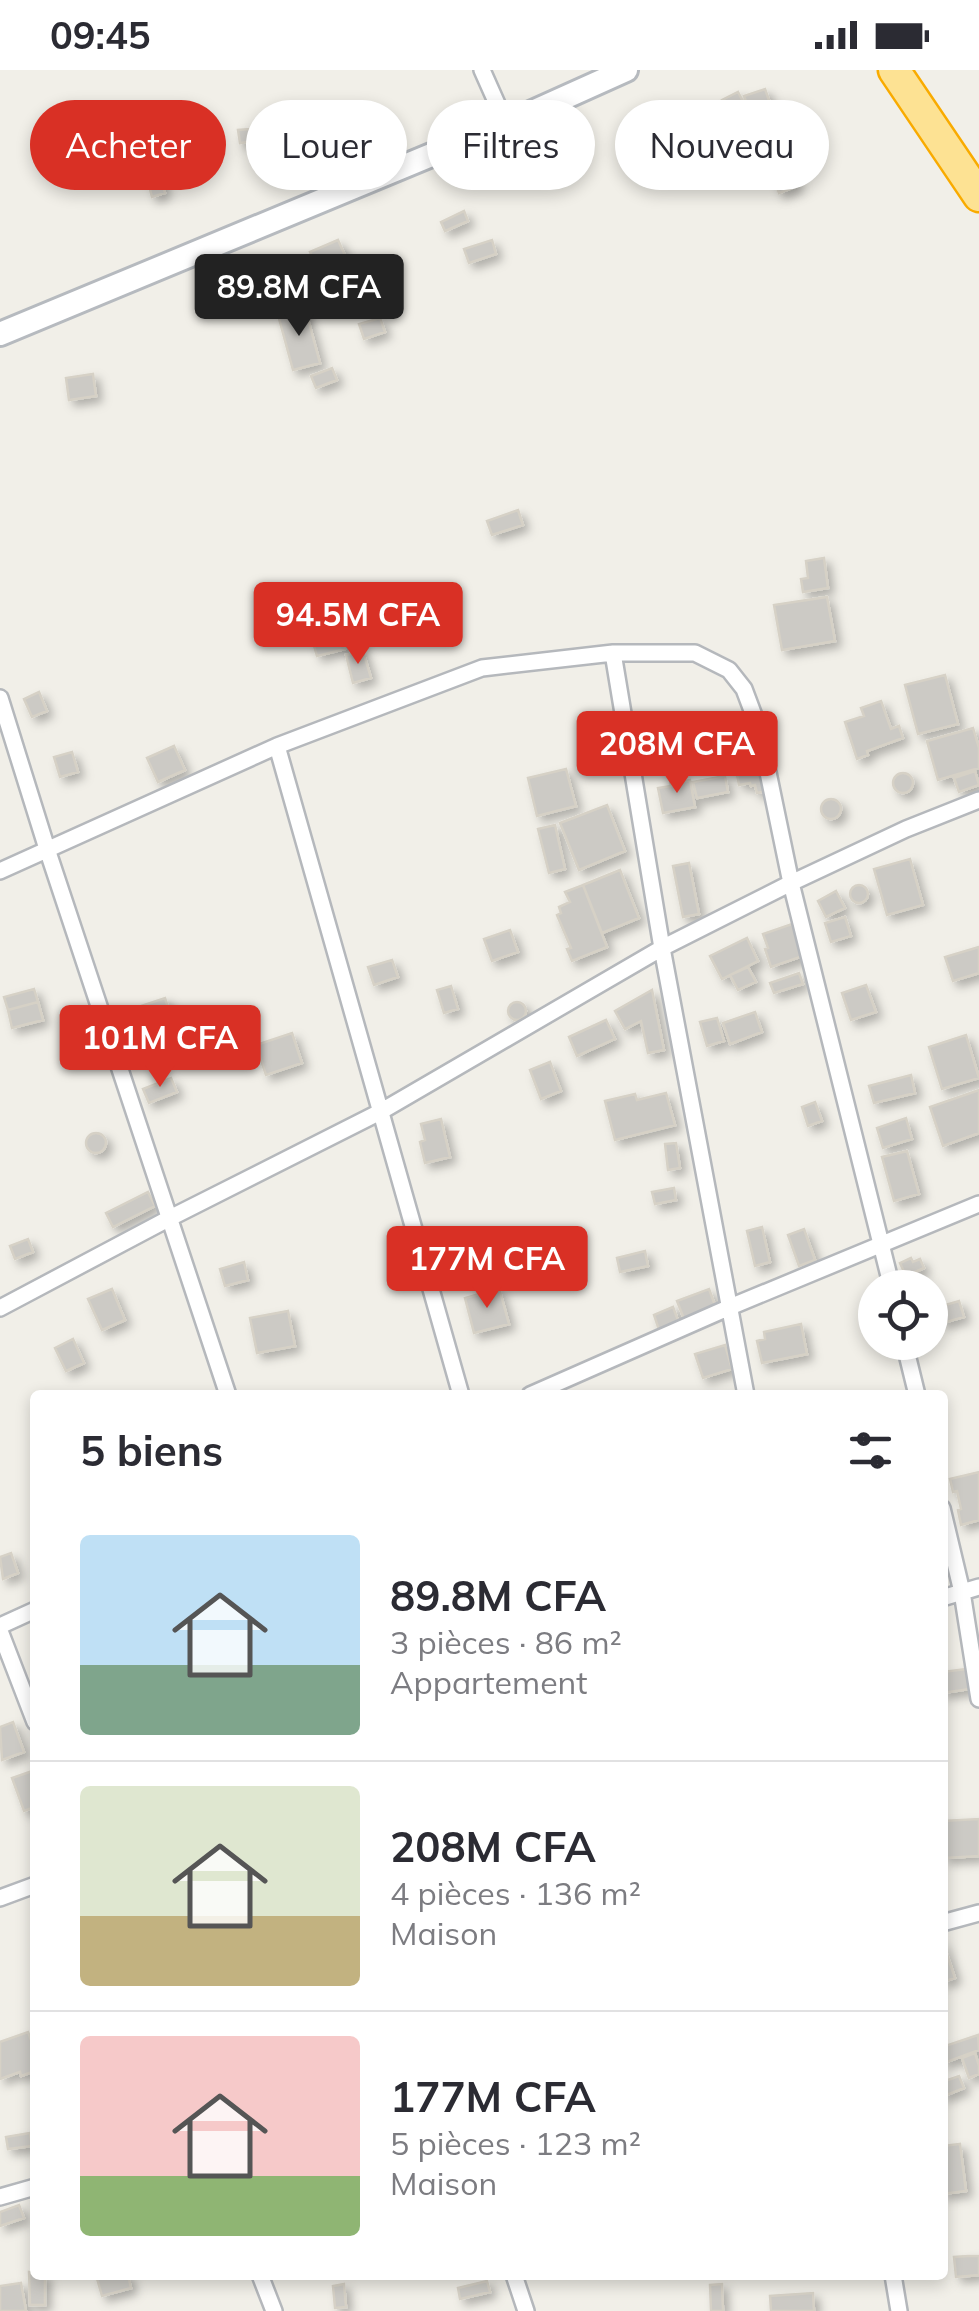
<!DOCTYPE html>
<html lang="fr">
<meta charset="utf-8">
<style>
body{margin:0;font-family:Mulish,sans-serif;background:#f7f7f7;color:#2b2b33;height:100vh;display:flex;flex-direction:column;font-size:38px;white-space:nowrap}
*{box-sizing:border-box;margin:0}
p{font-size:32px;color:#7c7c81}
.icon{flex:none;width:55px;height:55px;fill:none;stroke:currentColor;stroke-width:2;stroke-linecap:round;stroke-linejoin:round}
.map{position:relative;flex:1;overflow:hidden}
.drawer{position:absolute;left:30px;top:1320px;width:918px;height:890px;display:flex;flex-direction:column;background:#fff;border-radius:10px;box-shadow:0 5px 15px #0003}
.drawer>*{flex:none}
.hud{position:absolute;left:30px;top:30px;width:920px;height:90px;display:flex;gap:20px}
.buttons{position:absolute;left:858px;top:1200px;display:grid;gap:20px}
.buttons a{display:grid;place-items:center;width:90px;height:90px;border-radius:50%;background:#fff;box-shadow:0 5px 15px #0003;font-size:50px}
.price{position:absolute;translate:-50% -85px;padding:0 22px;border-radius:10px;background:#d93025;color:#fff;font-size:32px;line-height:65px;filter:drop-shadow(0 2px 5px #0008)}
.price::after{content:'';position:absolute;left:50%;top:60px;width:30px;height:22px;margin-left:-15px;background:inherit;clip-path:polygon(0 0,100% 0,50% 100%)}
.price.active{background:#222;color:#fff}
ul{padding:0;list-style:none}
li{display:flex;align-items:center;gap:30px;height:250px;padding:0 50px}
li+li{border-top:2px solid #e1e1e2}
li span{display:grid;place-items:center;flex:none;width:280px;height:200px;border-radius:10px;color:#555}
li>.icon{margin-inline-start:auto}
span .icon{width:120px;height:120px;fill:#fffc;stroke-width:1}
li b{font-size:42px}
h2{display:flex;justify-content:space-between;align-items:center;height:120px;padding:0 50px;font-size:42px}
.tag{padding:0 35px;border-radius:45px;background:#fff;box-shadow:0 5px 15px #0003;font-size:35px;line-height:90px}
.tag.active{background:#d93025;color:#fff}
.status{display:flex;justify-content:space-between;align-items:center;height:70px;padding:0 50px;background:#fff;direction:ltr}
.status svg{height:28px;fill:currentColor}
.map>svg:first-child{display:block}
.building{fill:#cccac5;stroke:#d6d1c6;stroke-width:2.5;filter:url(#shadow)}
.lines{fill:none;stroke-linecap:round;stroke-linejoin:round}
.street-casing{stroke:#b5b8bc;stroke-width:20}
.secondary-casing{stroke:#b6babf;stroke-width:28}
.highway-casing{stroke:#f9ab00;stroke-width:35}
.street{stroke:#fff;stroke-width:15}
.secondary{stroke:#fff;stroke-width:22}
.highway{stroke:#fde293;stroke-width:30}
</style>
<div class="status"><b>09:45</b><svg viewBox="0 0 49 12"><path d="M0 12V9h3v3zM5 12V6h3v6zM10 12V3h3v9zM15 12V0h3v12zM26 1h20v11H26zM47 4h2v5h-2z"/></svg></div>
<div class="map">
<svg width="979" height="2241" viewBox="0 0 979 2241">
<defs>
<filter id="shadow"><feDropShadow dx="5.5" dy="5.5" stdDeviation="5" flood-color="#0004"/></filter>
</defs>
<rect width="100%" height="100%" fill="#f1efe8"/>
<!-- building -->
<path class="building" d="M765 19 777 53 766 56 773 77 763 80 744 26Z
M738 22 746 37 730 45 722 30Z
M263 58 264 70 240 73 238 60Z
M193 63 197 85 180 89 176 66Z
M791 98 797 116 779 123 772 104Z
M160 104 165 123 152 127 147 108Z
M464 141 468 151 445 161 441 152Z
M338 170 348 192 320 204 310 182Z
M492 170 496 184 469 193 464 179Z
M367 190 377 213 351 224 341 200Z
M305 238 320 293 293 300 278 245Z
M380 248 385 262 364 269 359 254Z
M332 298 337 310 316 318 311 306Z
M93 304 96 326 69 330 66 308Z
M518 440 523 455 492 465 487 451Z
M824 488 828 518 803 522 801 509 808 508 806 491Z
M827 527 835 571 782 580 774 535Z
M340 561 345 579 317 586 312 569Z
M363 581 371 608 353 613 346 585Z
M945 605 958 654 918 664 905 615Z
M39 622 47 641 32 647 24 629Z
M881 631 891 659 899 656 903 668 867 681 868 685 857 689 845 652 864 646 861 638Z
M973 658 979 678V698L938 710 927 671Z
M759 674 767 721 757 723 755 715 751 716 750 713 739 715 734 690 745 688 743 677Z
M174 676 185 700 158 712 147 688Z
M72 682 78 702 60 707 54 687Z
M566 699 576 736 537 746 528 708Z
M975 701 979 715 959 722 954 708Z
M893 713a10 10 0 1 1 20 0a10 10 0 1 1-20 0Z
M725 706 728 722 697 728 693 712Z
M680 709 681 712 690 710 695 737 663 743 658 718 671 716 670 711Z
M821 739a10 10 0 1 1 20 0a10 10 0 1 1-20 0Z
M607 735 625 781 579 800 560 753Z
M555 755 565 799 549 803 538 759Z
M910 789 923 835 887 845 874 799Z
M689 793 699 844 683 847 673 796Z
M620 800 639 848 602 863 583 815Z
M850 824a9 9 0 1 1 18 0a9 9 0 1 1-18 0Z
M583 815 607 877 572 891 567 879 571 878 557 845 561 843 559 837 570 832 565 822Z
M836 821 845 838 826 847 818 831Z
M845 847 851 866 831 872 825 853Z
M792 854 803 886 771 897 765 879 768 878 763 864Z
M510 860 518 882 492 891 484 869Z
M747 868 758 891 722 909 710 886Z
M979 877V903L953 911 945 887Z
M392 890 398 907 374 915 368 897Z
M748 897 756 912 738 920 730 905Z
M799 903 803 914 774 923 770 913Z
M866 915 876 942 851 950 842 923Z
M451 916 458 939 444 943 437 920Z
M34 919 38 932 8 940 4 927Z
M652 920 664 980 648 983 641 951 625 959 615 941Z
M165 928 171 947 148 955 141 936Z
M508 941a9 9 0 1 1 18 0a9 9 0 1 1-18 0Z
M38 932 43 950 12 958 8 940Z
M755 942 762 962 730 974 723 953Z
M717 948 724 971 707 976 700 952Z
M606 950 615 969 577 986 569 967Z
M292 963 302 993 266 1005 256 975Z
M966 965 979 1008 942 1019 929 977Z
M550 992 561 1021 541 1029 530 1000Z
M911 1005 915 1023 874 1033 869 1016Z
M171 1008 177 1022 149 1033 143 1019Z
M979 1020V1063L943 1076 930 1037Z
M666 1023 675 1055 615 1070 605 1031 635 1024 637 1030Z
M815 1032 822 1051 808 1056 802 1037Z
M906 1048 912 1069 883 1078 877 1058Z
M441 1049 450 1087 425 1093 420 1072 425 1070 421 1054Z
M86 1073a10 10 0 1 1 20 0a10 10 0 1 1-20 0Z
M676 1073 680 1098 668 1100 665 1074Z
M907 1081 919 1124 894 1131 882 1087Z
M674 1118 676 1130 655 1134 652 1122Z
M148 1122 155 1136 113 1157 106 1143Z
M762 1157 770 1192 755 1196 747 1161Z
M804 1159 815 1190 799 1196 788 1165Z
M28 1169 33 1182 15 1189 10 1176Z
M645 1181 648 1196 620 1202 617 1188Z
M911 1188 913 1192 920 1189 924 1198 906 1206 900 1193Z
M244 1192 248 1210 225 1216 220 1199Z
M499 1218 509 1254 474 1263 465 1228Z
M112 1219 125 1250 102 1260 88 1229Z
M709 1219 716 1238 684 1249 677 1231Z
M959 1231 964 1247 943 1253 938 1237Z
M673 1237 679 1253 659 1260 654 1245Z
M288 1241 295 1276 257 1283 250 1248Z
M801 1254 807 1284 762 1293 757 1271 765 1269 764 1262Z
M73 1269 84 1293 66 1301 55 1278Z
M725 1275 732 1299 703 1308 695 1284Z
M979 1402V1450L961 1455 958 1440 961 1439 957 1421 953 1422 950 1409Z
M11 1483 18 1503 3 1509 0 1487Z
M967 1599 970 1619 942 1623V1602Z
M13 1652 24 1682 2 1690 0 1657Z
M35 1700V1737L24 1741 12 1708Z
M979 1749V1786L944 1788 942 1751Z
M942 1870 955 1908 942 1912Z
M28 1962 35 1980V2001L21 2006 20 2002 0 2009V1972Z
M978 1965 979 1980 944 1993 942 1977Z
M975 1983 979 1996V2004L969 2008 962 1988Z
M959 2006 964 2018 942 2027V2012Z
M30 2063 32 2076 8 2079 6 2067Z
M960 2074 966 2121 942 2124V2076Z
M19 2135 24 2148 0 2156V2142Z
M968 2186H979V2205L956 2207 954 2187Z
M29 2202 45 2205V2235H30Z
M96 2205H128L131 2218 102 2226Z
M487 2211 490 2222 460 2229 458 2218Z
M21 2213 26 2241H0V2216Z
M344 2214 346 2237 335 2238 333 2216Z
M722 2214 723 2241H711L710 2215Z
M813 2223 814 2241H771L770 2226Z"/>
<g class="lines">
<!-- street casing -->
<g class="street-casing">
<path id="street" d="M482 0 506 54
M613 583 662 878 746 1325
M0 628 48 782 228 1325
M277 676 461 1325
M0 801 277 676 482 598 613 583H695L729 600 744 619 759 659 791 813 892 1218
M0 1238 168 1149 380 1042 662 878 791 813 906 759 979 730
M904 1272 917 1325
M530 1325 730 1237 979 1134
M942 1438 962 1522 979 1629
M942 1528 979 1517
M0 1556 35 1540
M0 1561 35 1652
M0 1828 35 1815
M942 1853 979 1843
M0 2127 35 2117
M260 2205 274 2241
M514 2205 526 2241
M893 2205 899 2241"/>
</g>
<!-- secondary casing -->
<g class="secondary-casing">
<path id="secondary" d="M0 264 506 54 626 0"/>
</g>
<!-- highway casing -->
<g class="highway-casing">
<path id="highway" d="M894 0 979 126"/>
</g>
<!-- street -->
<use href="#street" class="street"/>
<!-- secondary -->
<use href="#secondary" class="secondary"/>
<!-- highway -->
<use href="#highway" class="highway"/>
</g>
</svg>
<div class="buttons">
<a><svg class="icon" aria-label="locate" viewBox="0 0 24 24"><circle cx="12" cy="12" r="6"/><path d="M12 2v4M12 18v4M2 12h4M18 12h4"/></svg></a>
</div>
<b class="price active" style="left:299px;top:269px">89.8M CFA</b>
<b class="price" style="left:358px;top:597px">94.5M CFA</b>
<b class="price" style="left:677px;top:726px">208M CFA</b>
<b class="price" style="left:160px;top:1020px">101M CFA</b>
<b class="price" style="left:487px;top:1241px">177M CFA</b>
<div class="hud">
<a class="tag active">Acheter</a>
<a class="tag">Louer</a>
<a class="tag">Filtres</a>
<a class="tag">Nouveau</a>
</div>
<section class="drawer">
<h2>5 biens<svg class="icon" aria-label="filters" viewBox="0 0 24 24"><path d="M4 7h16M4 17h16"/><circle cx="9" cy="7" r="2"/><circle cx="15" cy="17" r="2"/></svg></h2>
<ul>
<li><span style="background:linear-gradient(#bfe0f5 65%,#7fa58c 0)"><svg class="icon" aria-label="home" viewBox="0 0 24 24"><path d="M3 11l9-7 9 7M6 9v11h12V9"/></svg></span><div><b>89.8M CFA</b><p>3 pièces · 86 m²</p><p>Appartement</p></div></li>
<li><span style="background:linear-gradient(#dfe7d0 65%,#c2b280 0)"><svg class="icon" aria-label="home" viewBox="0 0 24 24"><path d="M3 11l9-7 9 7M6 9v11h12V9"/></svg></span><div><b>208M CFA</b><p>4 pièces · 136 m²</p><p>Maison</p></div></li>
<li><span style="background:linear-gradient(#f6c9c9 70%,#8fb573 0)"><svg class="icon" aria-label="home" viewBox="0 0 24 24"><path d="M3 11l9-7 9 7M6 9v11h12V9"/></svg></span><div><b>177M CFA</b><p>5 pièces · 123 m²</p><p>Maison</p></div></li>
</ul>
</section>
</div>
